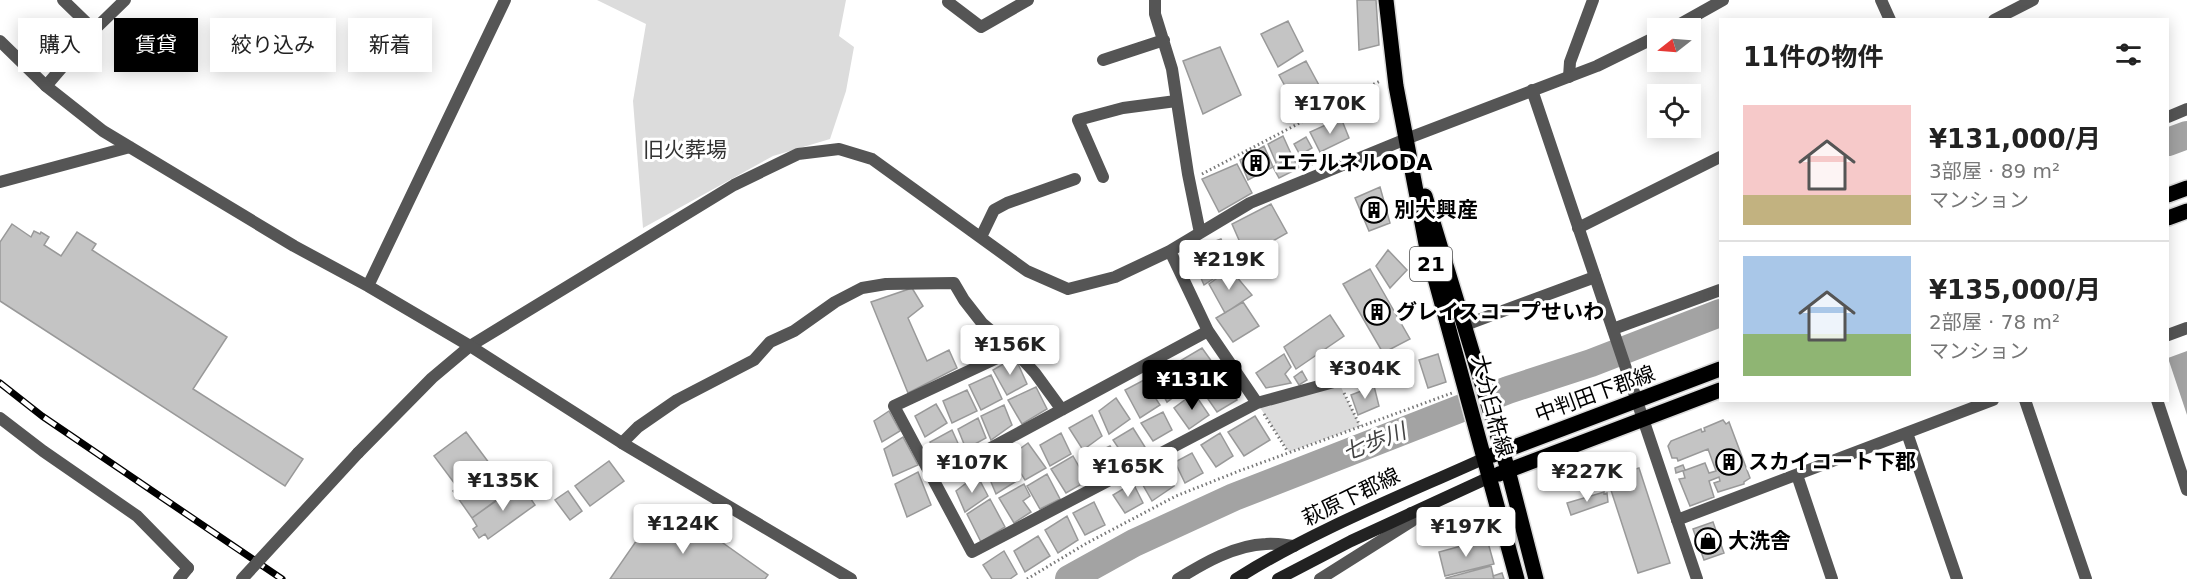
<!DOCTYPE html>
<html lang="ja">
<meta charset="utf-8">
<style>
body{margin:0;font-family:"DejaVu Sans","Noto Sans JP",sans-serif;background:#f2f2f2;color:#222;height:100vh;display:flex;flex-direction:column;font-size:22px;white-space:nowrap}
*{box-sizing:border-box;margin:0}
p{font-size:20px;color:#767676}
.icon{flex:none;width:33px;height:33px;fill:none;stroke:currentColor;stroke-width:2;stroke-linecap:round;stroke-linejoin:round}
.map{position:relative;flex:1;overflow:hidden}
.side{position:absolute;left:1719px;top:18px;width:450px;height:384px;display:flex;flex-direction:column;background:#fff;border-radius:0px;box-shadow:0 3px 15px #0003}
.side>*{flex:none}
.banner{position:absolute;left:18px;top:18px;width:570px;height:54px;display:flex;gap:12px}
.needle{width:39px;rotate:253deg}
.buttons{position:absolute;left:1647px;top:18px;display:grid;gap:12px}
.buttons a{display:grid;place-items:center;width:54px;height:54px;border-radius:0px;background:#fff;box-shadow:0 3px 15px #0003;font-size:30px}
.price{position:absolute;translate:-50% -51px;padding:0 14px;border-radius:6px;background:#fff;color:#222;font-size:20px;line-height:39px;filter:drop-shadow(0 2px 3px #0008)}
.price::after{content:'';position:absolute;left:50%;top:36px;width:18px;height:14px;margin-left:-9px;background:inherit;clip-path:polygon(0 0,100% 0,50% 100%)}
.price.active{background:#000;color:#fff}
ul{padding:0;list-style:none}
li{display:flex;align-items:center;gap:18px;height:150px;padding:0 24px}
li+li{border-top:2px solid #e0e0e0}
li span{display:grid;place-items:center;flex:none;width:168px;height:120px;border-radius:0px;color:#555}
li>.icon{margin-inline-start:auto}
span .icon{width:72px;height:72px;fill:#fffc;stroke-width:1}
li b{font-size:26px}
h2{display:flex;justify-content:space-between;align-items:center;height:72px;padding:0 24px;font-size:26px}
.tag{padding:0 21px;border-radius:0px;background:#fff;box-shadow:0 3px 15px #0003;font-size:21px;line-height:54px}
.tag.active{background:#000;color:#fff}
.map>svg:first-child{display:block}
.green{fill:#dcdcdc}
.water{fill:#a3a3a3}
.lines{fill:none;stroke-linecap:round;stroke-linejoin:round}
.river{stroke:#a3a3a3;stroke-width:28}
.building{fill:#c4c4c4;stroke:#999;stroke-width:1.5}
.primary-casing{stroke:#dbdbdb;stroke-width:18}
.path{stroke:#777;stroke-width:3;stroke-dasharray:1.5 3;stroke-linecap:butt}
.minor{stroke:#555;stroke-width:12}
.tertiary{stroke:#555;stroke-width:12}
.secondary{stroke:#222;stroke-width:12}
.primary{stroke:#000;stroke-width:15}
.rail-casing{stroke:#000;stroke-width:7}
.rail{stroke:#fff;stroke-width:4.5;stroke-dasharray:14;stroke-linecap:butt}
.tertiary-bridge{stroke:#555;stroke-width:12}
.labels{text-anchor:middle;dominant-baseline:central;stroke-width:6;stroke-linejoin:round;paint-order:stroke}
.shield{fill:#fff;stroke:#4c4c4c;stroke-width:1.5}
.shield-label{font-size:20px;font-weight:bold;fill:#000}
.park-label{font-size:21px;fill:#333;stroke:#fff}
.poi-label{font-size:21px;font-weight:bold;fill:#000;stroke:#fff;text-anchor:start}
.street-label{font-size:21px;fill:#000;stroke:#fff}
.water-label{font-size:22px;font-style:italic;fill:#444;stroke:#fff}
</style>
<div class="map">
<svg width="2187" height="579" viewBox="0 0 2187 579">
<rect width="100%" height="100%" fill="#fff"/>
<!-- green -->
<path class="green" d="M597 0H846L839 36 854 47 846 91 830 139 773 156 643 228 633 101 646 24Z
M1338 381 1360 426 1289 452 1257 403Z"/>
<!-- water -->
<path class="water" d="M2187 351V415L2168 358Z"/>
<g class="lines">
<!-- river -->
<path class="river" d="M2168 142 2187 135
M1069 579 1134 543 1234 497 1508 390 1591 363 1720 313"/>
</g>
<!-- building -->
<path class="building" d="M1357 0H1376L1379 45 1359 50Z
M1288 21 1303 51 1278 67 1261 34Z
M1220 47 1241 95 1203 114 1183 61Z
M1306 61 1328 102 1302 117 1279 75Z
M1341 118 1349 138 1320 152 1310 132Z
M1283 136 1292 156 1277 165 1268 144Z
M1306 137 1312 148 1300 155 1294 144Z
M1264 146 1273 167 1248 180 1240 160Z
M1311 153 1317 162 1308 167 1303 157Z
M1292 156 1299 168 1279 178 1273 167Z
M1237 164 1252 193 1219 212 1202 179Z
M1380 187 1390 223 1369 231 1355 198Z
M1271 204 1287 233 1246 256 1232 224Z
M12 224 31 237 34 231 40 234 41 232 49 237 44 245 61 256 77 232 96 244 92 250 227 337 193 389 303 459 285 486 0 301V242Z
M1221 239 1234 265 1204 285 1189 251Z
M1388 250 1407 270 1390 288 1376 266Z
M1230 269 1252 295 1225 313 1209 284Z
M1370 269 1410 339 1383 353 1343 284Z
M912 288 923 306 908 318 927 361 949 350 957 368 908 393 871 302Z
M1243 302 1259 326 1233 342 1216 318Z
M1330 315 1344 336 1296 369 1284 347Z
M1202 348 1215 366 1193 383 1180 361Z
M1284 354 1291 367 1285 374 1291 383 1266 388 1256 373Z
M1438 354 1446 382 1428 388 1419 360Z
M1015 357 1027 384 1007 395 993 370Z
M1176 366 1188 386 1167 402 1155 380Z
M1302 371 1307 380 1299 385 1294 377Z
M1221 374 1237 400 1217 412 1201 389Z
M991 375 1002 399 981 410 969 385Z
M1144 380 1160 405 1140 418 1125 390Z
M1374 386 1379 406 1358 415 1351 395Z
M1036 387 1047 409 1022 424 1008 400Z
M967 390 977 411 952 423 943 401Z
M1194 393 1209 415 1189 429 1174 408Z
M1116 398 1130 419 1109 434 1099 411Z
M936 404 947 423 925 437 915 416Z
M1004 405 1012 425 991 440 981 416Z
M889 411 900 431 882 442 874 421Z
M1163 412 1172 430 1153 441 1141 423Z
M1092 415 1102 436 1083 450 1069 428Z
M1255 416 1270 440 1244 456 1228 432Z
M978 418 986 438 966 449 958 429Z
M1723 420 1726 424 1729 422 1750 478 1744 482V484L1718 492 1714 483 1720 481 1719 477 1709 481 1714 497 1690 506 1679 479 1685 478 1683 471 1705 463 1709 473 1716 471 1708 449 1678 461 1677 458H1672L1668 446 1671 441 1701 429 1702 432 1705 431 1704 428Z
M1133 428 1145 447 1126 459 1113 440Z
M952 430 961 450 941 463 930 442Z
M466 432 510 491 472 518 453 491 458 488 434 456Z
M1061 433 1071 454 1050 466 1040 445Z
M1220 433 1233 456 1216 467 1201 445Z
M903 437 918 465 893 476 884 449Z
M1028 443 1046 468 1025 480 1010 456Z
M1110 446 1120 462 1102 474 1089 456Z
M1192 453 1203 473 1185 483 1175 462Z
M1073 456 1087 481 1066 493 1051 469Z
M1006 457 1018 480 996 494 986 470Z
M609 461 624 481 590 506 575 486Z
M1163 464 1174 486 1152 501 1140 480Z
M1683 465 1685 470 1676 473 1675 468Z
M1639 468 1670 563 1638 573 1607 478Z
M918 472 931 505 907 517 895 484Z
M1047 474 1060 499 1040 509 1027 486Z
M977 475 988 496 965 512 956 491Z
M520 483 535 505 488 539 485 534 479 538 473 529 477 526 472 518Z
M1133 483 1143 503 1125 513 1113 495Z
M1024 484 1030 496 1023 501 1031 512 1014 523 999 498Z
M568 491 582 511 570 520 555 500Z
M1604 492V494L1607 493 1608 502 1571 515 1567 503Z
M990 499 1005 527 981 542 967 514Z
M1094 502 1105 525 1085 535 1073 513Z
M665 513 676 521 682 514 768 575 765 579H610L650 521 657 526Z
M1067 516 1078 540 1058 553 1045 530Z
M1713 522 1724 553 1704 560 1693 529Z
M1038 536 1050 556 1025 572 1014 551Z
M1487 539 1494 564 1445 576 1439 552Z
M1004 551 1017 574 1010 579H992L983 565Z
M1491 566 1494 579H1446V578Z
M1502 573 1504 579H1494L1493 576Z"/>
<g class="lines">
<!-- primary casing -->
<g class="primary-casing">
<path id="primary" d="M1386 0 1396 86 1427 249 1517 579
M2168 195 2187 188
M1425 196 1508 470 1536 579
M2168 218 2187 211
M1493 455 1720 369
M1499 474 1720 390"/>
</g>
<!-- path -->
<path class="path" d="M1202 174 1380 81
M1344 393 1360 426
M1264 414 1288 452
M1027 579 1087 543 1176 496 1239 471 1452 393"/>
<!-- minor -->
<path class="minor" d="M63 0 94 30
M1155 0V14L1172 69 1188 174 1200 233
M1881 0 1890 20
M948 2 981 27 1028 0
M1994 20 2033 0
M1103 60 1164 40
M1569 77 1570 62 1593 0
M46 86 94 30 125 0
M2168 117 2187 109
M1103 177 1078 120 1123 108 1176 101
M1578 228 1720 157
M981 237 994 210 1007 203 1075 179
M1465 325 1595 277
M1613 329 1720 290
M2168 335 2187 328
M470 346 734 185 798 154 839 149 872 159 1027 271 1068 289 1115 277 1170 251 1250 203 1406 139
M1014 350 894 406 972 552 1257 403 1208 331 1170 251
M2025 400 2086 579
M2157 400 2187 490
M1257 403 1381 369
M1907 433 1957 579
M622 443 638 427 677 400 754 360 770 342 794 331 835 302 862 288 886 284 954 283 964 300 982 323 1014 350 1035 373 1062 410
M1797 475 1832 579
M933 479 1208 331
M1677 520 1993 400
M179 579 188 568"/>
<!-- tertiary -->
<path class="tertiary" d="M1673 28 1723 0
M0 41 46 86 103 131 294 246 368 286 470 346 622 443 851 579
M1532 90 1697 579
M1406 139 1597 66 1658 36
M0 182 130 147
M368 286 505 0
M0 418 43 451 137 516 188 568
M358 453 432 378 470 346
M1178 579C1204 563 1235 545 1266 544 1275 543 1285 545 1294 546
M1320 579 1412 521 1411 513"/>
<!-- secondary -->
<path class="secondary" d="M1236 579C1314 530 1401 496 1485 458
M1278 579 1351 541 1490 477"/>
<!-- primary -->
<use href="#primary" class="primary"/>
<!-- rail casing -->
<g class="rail-casing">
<path id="rail" d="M0 383 42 416 282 579"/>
</g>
<!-- rail -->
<use href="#rail" class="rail"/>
<!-- tertiary-bridge -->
<path class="tertiary-bridge" d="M242 579 358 453"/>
</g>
<!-- icons -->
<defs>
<g id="building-ring" transform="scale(1.35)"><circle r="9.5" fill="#fff" stroke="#000" stroke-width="1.5"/><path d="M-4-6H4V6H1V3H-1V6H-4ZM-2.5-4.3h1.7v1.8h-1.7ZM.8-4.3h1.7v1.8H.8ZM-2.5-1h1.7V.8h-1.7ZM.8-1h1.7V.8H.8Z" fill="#000"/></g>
<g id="shop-ring" transform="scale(1.35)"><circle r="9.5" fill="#fff" stroke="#000" stroke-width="1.5"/><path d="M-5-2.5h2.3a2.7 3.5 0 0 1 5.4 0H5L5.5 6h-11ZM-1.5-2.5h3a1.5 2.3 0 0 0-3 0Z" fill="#000"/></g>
</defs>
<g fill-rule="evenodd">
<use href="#building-ring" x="1256" y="163"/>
<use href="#building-ring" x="1374" y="210"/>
<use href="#building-ring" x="1377" y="312"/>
<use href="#building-ring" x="1729" y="462"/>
<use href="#shop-ring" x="1708" y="541"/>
</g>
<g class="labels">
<!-- shield labels -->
<rect class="shield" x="1410" y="247" width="42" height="34" rx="4.5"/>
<g class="shield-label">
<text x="1431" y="264">21</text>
</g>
<!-- park labels -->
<g class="park-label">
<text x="685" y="150">旧火葬場</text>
</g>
<!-- poi labels -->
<g class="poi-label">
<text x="1276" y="163">エテルネルODA</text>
<text x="1394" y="210">別大興産</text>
<text x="1396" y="312">グレイスコープせいわ</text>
<text x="1748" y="462">スカイコート下郡</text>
<text x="1728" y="541">大洗舎</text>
</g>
<!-- street labels -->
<g class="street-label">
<text transform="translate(1595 394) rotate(-20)">中判田下郡線</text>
<text transform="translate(1492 406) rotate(75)">大分臼杵線</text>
<text transform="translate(1351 497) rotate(-26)">萩原下郡線</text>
</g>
<!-- water labels -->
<g class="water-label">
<text transform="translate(1374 442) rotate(-21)">七歩川</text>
</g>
</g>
</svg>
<div class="buttons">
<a><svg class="needle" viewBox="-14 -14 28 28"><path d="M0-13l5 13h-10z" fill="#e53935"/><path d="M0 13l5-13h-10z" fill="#767676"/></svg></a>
<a><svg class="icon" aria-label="locate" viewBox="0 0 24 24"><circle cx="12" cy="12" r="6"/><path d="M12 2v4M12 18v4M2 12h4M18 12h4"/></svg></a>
</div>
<b class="price" style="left:1330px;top:135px">¥170K</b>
<b class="price" style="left:1229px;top:291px">¥219K</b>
<b class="price" style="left:1010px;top:376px">¥156K</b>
<b class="price" style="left:1365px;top:400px">¥304K</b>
<b class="price active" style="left:1192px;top:411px">¥131K</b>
<b class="price" style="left:972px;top:494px">¥107K</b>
<b class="price" style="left:1128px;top:498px">¥165K</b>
<b class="price" style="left:1587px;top:503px">¥227K</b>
<b class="price" style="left:503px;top:512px">¥135K</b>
<b class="price" style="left:683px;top:555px">¥124K</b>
<b class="price" style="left:1466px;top:558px">¥197K</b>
<div class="banner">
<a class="tag">購入</a>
<a class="tag active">賃貸</a>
<a class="tag">絞り込み</a>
<a class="tag">新着</a>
</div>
<section class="side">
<h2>11件の物件<svg class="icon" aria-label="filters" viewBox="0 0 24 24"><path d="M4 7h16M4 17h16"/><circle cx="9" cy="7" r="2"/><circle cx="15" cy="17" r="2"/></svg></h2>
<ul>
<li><span style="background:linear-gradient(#f6c9c9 75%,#c2b280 0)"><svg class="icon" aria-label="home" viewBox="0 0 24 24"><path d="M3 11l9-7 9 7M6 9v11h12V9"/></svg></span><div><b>¥131,000/月</b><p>3部屋 · 89 m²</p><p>マンション</p></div></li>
<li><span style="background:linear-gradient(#a9c7e8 65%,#8fb573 0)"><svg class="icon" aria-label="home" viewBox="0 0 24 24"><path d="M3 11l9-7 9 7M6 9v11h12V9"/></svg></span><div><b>¥135,000/月</b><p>2部屋 · 78 m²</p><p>マンション</p></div></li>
</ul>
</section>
</div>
